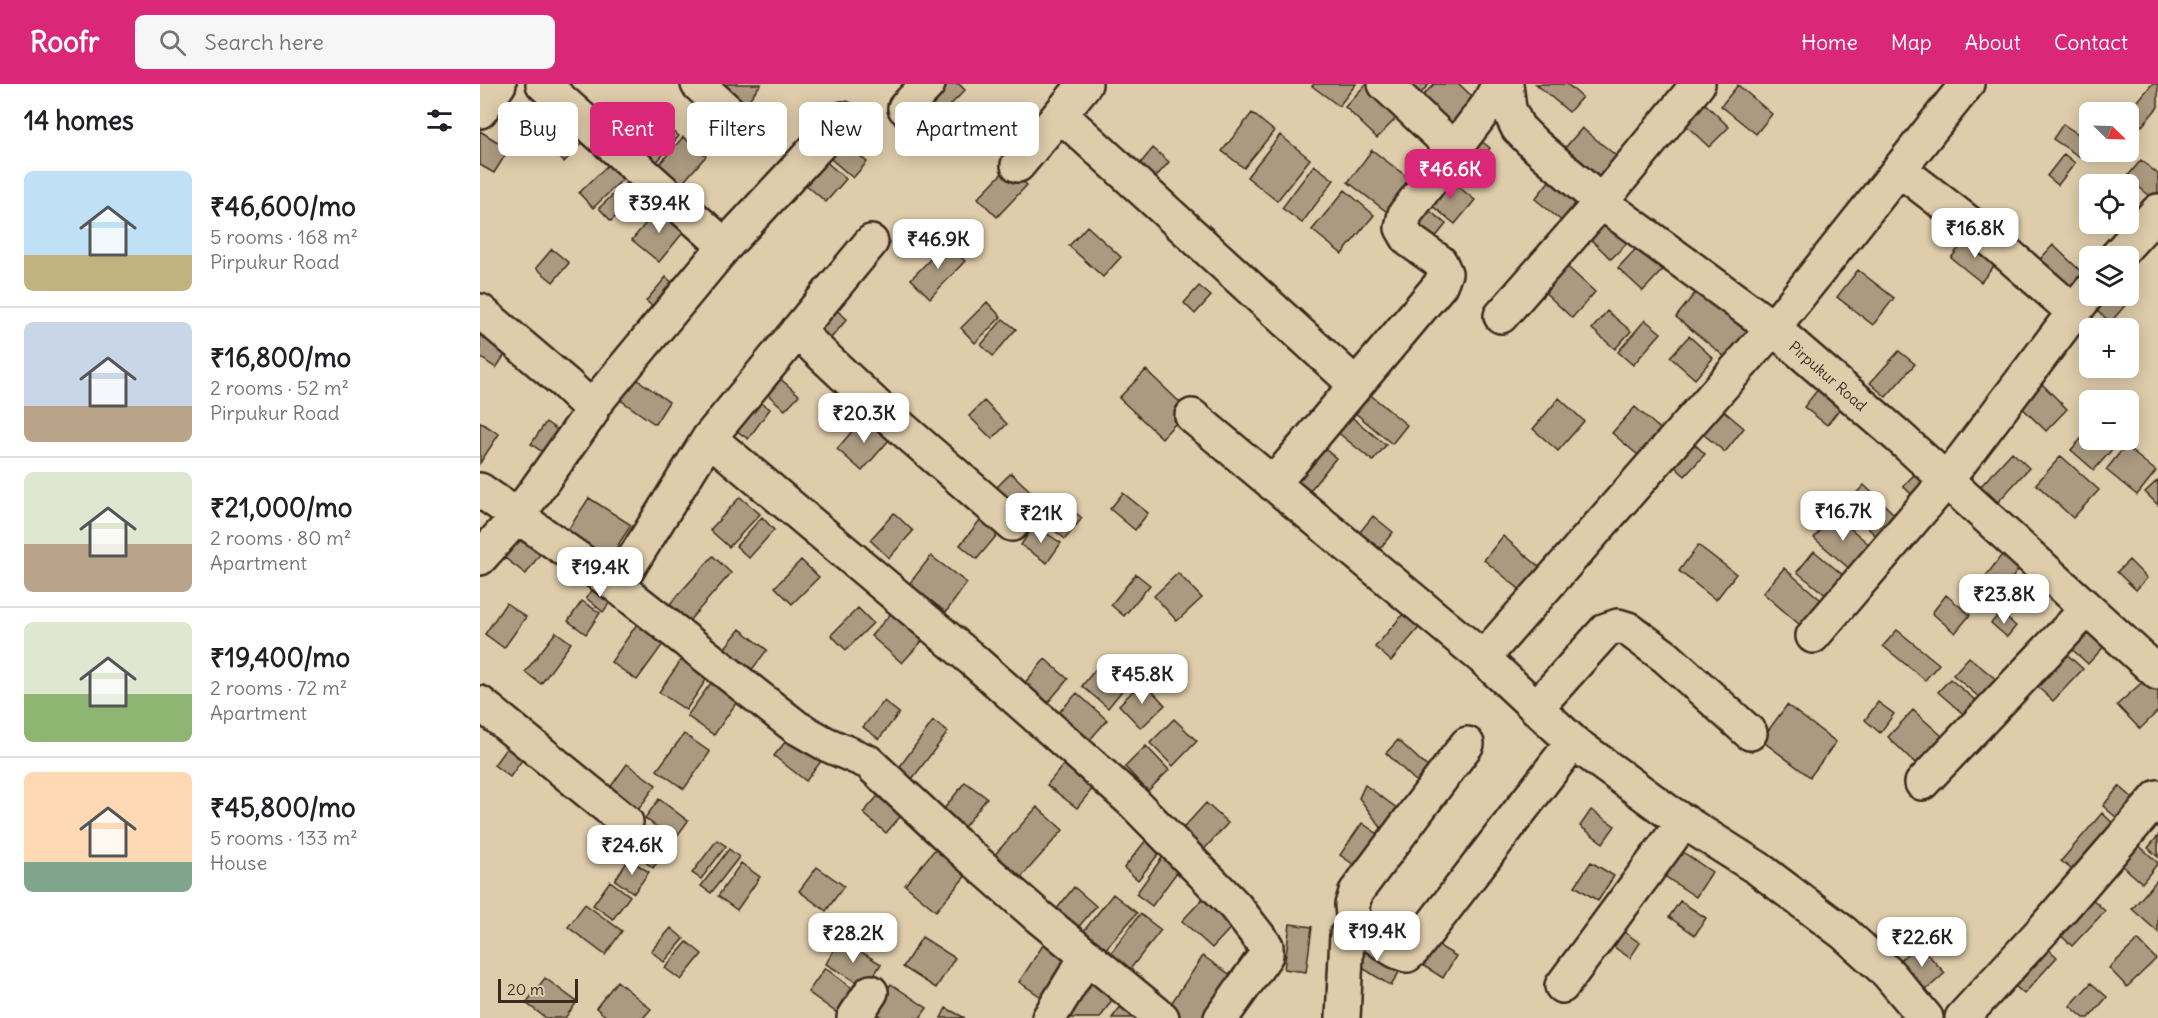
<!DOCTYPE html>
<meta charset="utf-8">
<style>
body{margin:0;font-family:Delius,sans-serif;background:#f6f6f6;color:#202124;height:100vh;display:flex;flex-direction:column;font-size:22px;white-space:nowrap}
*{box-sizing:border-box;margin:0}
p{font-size:20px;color:#757577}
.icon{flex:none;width:33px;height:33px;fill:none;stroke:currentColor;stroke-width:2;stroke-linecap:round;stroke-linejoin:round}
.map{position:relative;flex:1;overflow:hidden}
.panel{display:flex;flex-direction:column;background:#fff;width:480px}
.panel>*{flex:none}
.banner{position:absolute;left:18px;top:18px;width:570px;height:54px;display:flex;gap:12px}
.needle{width:39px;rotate:113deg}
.tools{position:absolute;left:1599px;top:18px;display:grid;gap:12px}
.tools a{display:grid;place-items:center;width:60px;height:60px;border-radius:9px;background:#fff;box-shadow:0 3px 15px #0003;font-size:30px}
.scale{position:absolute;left:18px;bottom:15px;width:80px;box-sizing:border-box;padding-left:6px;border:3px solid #3b2a1e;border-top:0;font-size:16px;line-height:21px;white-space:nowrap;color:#3b2a1e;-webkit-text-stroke:4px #deccaa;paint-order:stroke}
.price{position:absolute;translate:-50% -51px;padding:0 14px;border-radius:12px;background:#fff;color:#222;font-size:20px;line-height:39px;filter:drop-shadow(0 2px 3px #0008)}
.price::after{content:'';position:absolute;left:50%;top:36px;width:18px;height:14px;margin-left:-9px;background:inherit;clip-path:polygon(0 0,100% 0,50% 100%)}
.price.active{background:#db2777;color:#fff}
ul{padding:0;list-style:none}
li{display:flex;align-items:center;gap:18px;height:150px;padding:0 24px}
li+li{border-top:2px solid #e0e0e0}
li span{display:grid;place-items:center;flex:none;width:168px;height:120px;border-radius:9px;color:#555}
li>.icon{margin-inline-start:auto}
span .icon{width:72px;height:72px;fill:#fffc;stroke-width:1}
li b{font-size:26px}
h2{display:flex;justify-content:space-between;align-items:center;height:72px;padding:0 24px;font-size:26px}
.chip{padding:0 21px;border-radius:9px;background:#fff;box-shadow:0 3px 15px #0003;font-size:21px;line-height:54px}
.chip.active{background:#db2777;color:#fff}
header{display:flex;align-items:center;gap:36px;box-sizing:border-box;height:84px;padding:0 30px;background:#db2777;color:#fff}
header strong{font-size:28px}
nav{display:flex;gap:33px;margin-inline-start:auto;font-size:21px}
.search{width:420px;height:54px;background:#f6f6f6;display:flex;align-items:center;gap:15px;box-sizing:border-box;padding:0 21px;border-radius:9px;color:#757577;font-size:22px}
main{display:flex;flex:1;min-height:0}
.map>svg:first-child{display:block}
.building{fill:#ab9a7f;stroke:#3b2a1e;stroke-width:1.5}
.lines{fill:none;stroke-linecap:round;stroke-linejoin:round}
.minor-casing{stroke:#3b2a1e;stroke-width:38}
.minor{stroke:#deccaa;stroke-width:33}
.labels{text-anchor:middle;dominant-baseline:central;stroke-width:4.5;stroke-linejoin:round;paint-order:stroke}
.street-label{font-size:15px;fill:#3b2a1e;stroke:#deccaa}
</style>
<header>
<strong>Roofr</strong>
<div class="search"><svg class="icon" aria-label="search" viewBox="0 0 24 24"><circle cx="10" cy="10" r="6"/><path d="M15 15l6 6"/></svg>Search here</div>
<nav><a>Home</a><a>Map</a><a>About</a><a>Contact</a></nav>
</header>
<main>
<section class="panel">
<h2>14 homes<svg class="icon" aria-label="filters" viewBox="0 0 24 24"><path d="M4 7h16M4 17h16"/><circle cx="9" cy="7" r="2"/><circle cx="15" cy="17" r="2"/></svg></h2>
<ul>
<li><span style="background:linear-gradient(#bfe0f5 70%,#c2b280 0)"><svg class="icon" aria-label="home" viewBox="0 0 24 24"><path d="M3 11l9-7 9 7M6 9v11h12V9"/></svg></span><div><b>₹46,600/mo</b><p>5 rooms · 168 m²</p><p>Pirpukur Road</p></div></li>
<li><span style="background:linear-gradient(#c9d6e8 70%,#b9a48a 0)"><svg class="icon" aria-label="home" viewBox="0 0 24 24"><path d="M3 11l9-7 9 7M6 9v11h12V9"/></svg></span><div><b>₹16,800/mo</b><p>2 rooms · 52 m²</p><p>Pirpukur Road</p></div></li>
<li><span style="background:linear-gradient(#dfe7d0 60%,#b9a48a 0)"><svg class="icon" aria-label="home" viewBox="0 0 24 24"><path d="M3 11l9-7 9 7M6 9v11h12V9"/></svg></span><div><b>₹21,000/mo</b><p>2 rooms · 80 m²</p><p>Apartment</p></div></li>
<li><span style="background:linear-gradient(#dfe7d0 60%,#8fb573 0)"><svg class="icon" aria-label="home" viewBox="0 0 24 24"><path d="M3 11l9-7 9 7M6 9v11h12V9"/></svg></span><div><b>₹19,400/mo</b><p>2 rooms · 72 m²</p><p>Apartment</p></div></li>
<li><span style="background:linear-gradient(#ffd9b3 75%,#7fa58c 0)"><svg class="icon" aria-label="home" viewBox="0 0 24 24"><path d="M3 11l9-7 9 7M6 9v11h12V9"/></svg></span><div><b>₹45,800/mo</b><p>5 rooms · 133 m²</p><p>House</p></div></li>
</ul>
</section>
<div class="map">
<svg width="1678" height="934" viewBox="0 0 1678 934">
<rect width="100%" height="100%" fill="#deccaa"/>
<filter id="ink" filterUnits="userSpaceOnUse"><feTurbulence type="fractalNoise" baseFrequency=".0167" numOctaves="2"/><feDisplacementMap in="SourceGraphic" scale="12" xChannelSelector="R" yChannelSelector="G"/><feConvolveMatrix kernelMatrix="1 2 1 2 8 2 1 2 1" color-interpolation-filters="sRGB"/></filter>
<g filter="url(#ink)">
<!-- building -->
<path class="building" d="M247 0H281L264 22 243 4Z
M456 0H479L485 6 454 38 436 21Z
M834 0H876L859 22 832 2Z
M886 0H892L921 29 897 54 865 23Z
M917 0H949L935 16Z
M954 0H979L1000 20 972 50 937 18Z
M1056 0H1087L1102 13 1089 28Z
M1672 0H1678V23L1662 42 1648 31V29Z
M1258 1 1292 30 1276 50 1241 22Z
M1216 11 1249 43 1229 63 1196 32Z
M167 23 180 35 158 59 145 46Z
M529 26 551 51 524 75 502 51Z
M772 29 794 47 764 84 742 67Z
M182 38 199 52 170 86 154 71Z
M1583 40 1610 58 1600 73 1573 55Z
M1102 44 1139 74 1121 95 1085 64Z
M94 46 105 56 84 78 73 67Z
M0 47 29 65 14 89 0 81Z
M800 51 830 75 797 117 767 93Z
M994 51 1010 64 996 81 980 69Z
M203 53 226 72 192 111 169 92Z
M359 53 387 78 373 94 344 69Z
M673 64 689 78 674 95 659 81Z
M892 66 935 99 911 131 868 98Z
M1584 70 1595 79 1578 101 1567 92Z
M133 76 147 91 113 124 99 109Z
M344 76 366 95 346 118 324 99Z
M1661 76 1678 90V119L1647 93Z
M834 81 854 96 822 139 802 124Z
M528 83 547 101 517 133 498 114Z
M1078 86 1113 113 1089 143 1055 115Z
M965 92 995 116 975 140 946 117Z
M152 93 164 106 131 137 119 124Z
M865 106 894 131 862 170 832 146Z
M939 118 966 140 951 159 924 137Z
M179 123 206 145 179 178 152 156Z
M1125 125 1153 153 1131 175 1103 148Z
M607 142 641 173 623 193 589 162Z
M1489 151 1519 176 1501 198 1471 174Z
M1164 156 1189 179 1163 207 1138 184Z
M466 159 485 177 450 214 431 195Z
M1573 161 1610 196 1591 221 1553 183Z
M72 165 89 179 73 198 56 184Z
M1081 177 1115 208 1092 234 1058 202Z
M1378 186 1414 214 1393 241 1357 213Z
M186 193 201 207 182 230 166 217Z
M719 202 731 212 715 230 704 219Z
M1220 203 1270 244 1245 273 1196 233Z
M1648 209 1653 212 1631 238 1609 221 1617 212H1648Z
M346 217 367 235 347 259 326 242Z
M507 218 521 233 495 259 481 244Z
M1127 227 1151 247 1135 265 1112 245Z
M523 235 536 245 513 272 501 261Z
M1165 236 1181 249 1153 281 1138 268Z
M0 243 30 263 16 284 0 273Z
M1209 252 1233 274 1215 295 1190 273Z
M1419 267 1435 280 1406 313 1390 299Z
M289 285 319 311 305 326 276 300Z
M666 286 708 326 682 354 639 314Z
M151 291 189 318 175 340 136 313Z
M1556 294 1587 325 1566 347 1534 316Z
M1346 295 1369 313 1347 341 1324 323Z
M882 304 927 341 912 360 867 322Z
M268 310 290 325 268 355 246 339Z
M1079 314 1104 337 1078 367 1053 345Z
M504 317 527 340 512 355 489 332Z
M1238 322 1264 344 1245 368 1218 346Z
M1155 323 1187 351 1165 377 1132 349Z
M864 327 906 361 893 377 851 343Z
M385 332 410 355 382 387 357 365Z
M0 338 19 350 0 379Z
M66 338 83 350 67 371 51 360Z
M1610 345V356H1628L1635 362 1614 386 1591 366Z
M1205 351 1225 370 1205 392 1185 374Z
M835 357 856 374 824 414 803 396Z
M1645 362 1676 387 1657 411 1626 386Z
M1532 368 1549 384 1518 418 1501 402Z
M1581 372 1619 406 1593 434 1556 400Z
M1439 386 1451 398 1435 414 1423 402Z
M531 389 559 415 540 436 511 409Z
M1678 396V421L1665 408Z
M1384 401 1415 431 1395 451 1365 421Z
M643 409 668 429 655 446 630 425Z
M575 412 602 434 585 455 558 433Z
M260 413 280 430 249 463 230 446Z
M109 414 151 441 126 480 84 452Z
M509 425 526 440 497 475 480 461Z
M414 429 433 447 409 474 390 456Z
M1354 430 1392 463 1372 487 1334 454Z
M893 432 913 448 896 470 875 454Z
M282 433 294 446 269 474 256 462Z
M554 441 581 459 567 479 541 461Z
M44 448 65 463 46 490 25 474Z
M1023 452 1063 486 1044 509 1004 476Z
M1218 461 1256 490 1236 516 1199 487Z
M1334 467 1364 492 1347 512 1317 488Z
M1524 468 1541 482 1514 519 1496 505Z
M233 472 251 489 208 538 189 521Z
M451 472 487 499 466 528 429 500Z
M321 476 339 493 312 520 295 503Z
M1649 476 1667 494 1656 506 1637 488Z
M1304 484 1341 516 1320 541 1283 509Z
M698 489 722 514 697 537 674 512Z
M656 490 670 501 644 532 631 521Z
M117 500 134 513 123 528 106 514Z
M1466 511 1490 531 1475 549 1452 529Z
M102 517 120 529 106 550 88 537Z
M422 517 453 545 422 579 391 552Z
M26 519 46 533 24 564 5 550Z
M932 520 948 533 911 577 895 563Z
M378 524 393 539 366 566 351 551Z
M1521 529 1536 542 1527 553 1511 539Z
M1605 535 1629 557 1608 580 1584 558Z
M159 537 186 556 157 596 131 578Z
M260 545 287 566 267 592 240 570Z
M1417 546 1459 580 1445 596 1403 562Z
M76 548 91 559 61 600 45 588Z
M1579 563 1603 585 1573 617 1549 595Z
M626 572 653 593 628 624 602 602Z
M1489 573 1523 601 1507 620 1473 591Z
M202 575 228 593 206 626 179 608Z
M565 575 588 595 565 622 542 602Z
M1669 592 1678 601V627L1660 645 1637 621Z
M1470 595 1501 621 1489 635 1458 608Z
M233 596 259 615 234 651 207 632Z
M663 597 685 621 661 644 639 621Z
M597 609 627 636 602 665 571 637Z
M404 617 419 629 399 655 383 643Z
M1398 618 1414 630 1400 649 1385 636Z
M1307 621 1356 658 1330 693 1281 656Z
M1433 626 1462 652 1436 680 1408 653Z
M694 635 717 657 693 682 670 659Z
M453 637 468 648 432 695 418 685Z
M204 650 230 668 204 705 177 686Z
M35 652 51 663 30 693 14 681Z
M310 652 342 676 326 697 294 672Z
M918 656 954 689 942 703 906 669Z
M666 662 689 686 668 707 645 683Z
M588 675 618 698 597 724 567 701Z
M147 680 176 701 158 726 129 705Z
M485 698 507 714 481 747 460 730Z
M885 701 921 727 905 749 879 714Z
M1639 702 1661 721 1645 741 1623 722Z
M403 706 426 726 406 749 383 729Z
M179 715 208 737 194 756 165 734Z
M726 719 748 739 719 771 697 751Z
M557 723 583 746 537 798 511 775Z
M1111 726 1135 742 1123 759 1100 742Z
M1622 729 1637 743 1597 790 1581 777Z
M882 739 905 755 883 787 860 771Z
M169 744 191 760 173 784 151 767Z
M670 751 684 763 658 796 644 784Z
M1678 752V773L1668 764Z
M1652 755 1678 779 1662 799 1635 775Z
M237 756 246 762 221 795 212 789Z
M462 757 493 783 456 827 425 801Z
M689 764 706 776 672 822 656 810Z
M249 765 259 773 231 809 221 802Z
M1200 766 1232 788 1216 813 1183 791Z
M149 775 169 788 154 809 135 796Z
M1111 778 1134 792 1118 817 1095 802Z
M261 779 280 793 257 826 238 812Z
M337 783 364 802 346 827 319 807Z
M1678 795V848L1652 825Z
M130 797 150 812 133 835 113 821Z
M594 803 616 822 596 846 576 826Z
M1604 807 1625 827 1592 862 1571 842Z
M729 808 759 835 732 864 702 837Z
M633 810 657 829 623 868 603 848Z
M1200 817 1226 834 1215 851 1189 833Z
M105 820 142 847 125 871 88 843Z
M660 830 681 846 647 889 627 874Z
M810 840 832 843 826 888 804 885Z
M191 844 204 855 184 878 171 867Z
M1144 848 1160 859 1150 874 1134 863Z
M442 853 475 874 456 904 423 883Z
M360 855 401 880 386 904 346 880Z
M567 855 597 875 569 918 539 898Z
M883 855 924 880 911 902 870 876Z
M949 856 976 872 963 894 936 877Z
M1558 856 1577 873 1544 910 1525 893Z
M1658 856 1676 875 1647 903 1629 884Z
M207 858 222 870 201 896 185 884Z
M1438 860 1465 889 1445 907 1418 878Z
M723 872 755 894 727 934H696L686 927Z
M345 884 381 911 364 934 328 908Z
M602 886 637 908 620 934H592L577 925Z
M65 894 97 918 85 934H66L46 919Z
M137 897 171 925 163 934H128L116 924Z
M1611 899 1627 913 1609 934H1604L1590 922Z
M411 900 447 924 440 934H403L393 928Z
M646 915 671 934H632Z
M466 924 485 934H461Z"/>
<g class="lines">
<!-- minor casing -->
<g class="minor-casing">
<path id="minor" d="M63 0 245 162
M218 0 255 34
M905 0 974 65
M1026 0 1029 25 1038 44 1055 61 1121 118 1293 244 1418 352 1678 589
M425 24 448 0
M0 27 19 0
M581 31 876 301
M538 81 605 0
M1419 85 1516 160 1594 228
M1637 172 1678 127
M0 227 86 300 111 324V329L37 433 0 474
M1021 232 1121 118 1218 0
M317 247 401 326 532 440
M111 324 245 162 363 35
M712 332 1003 574
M229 354 493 576 653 718 755 822 786 862V871L741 934
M793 400 960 201 965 189 960 178 929 156 922 144 925 130 1008 21 1019 0
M0 406 137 502 316 643 346 660 388 678 475 759 559 833 682 934
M137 502 229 354 391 158
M1333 552 1466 397 1610 207
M0 619 146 738
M1056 624 1126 546 1138 542 1148 545 1186 573 1270 649
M1093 658 1187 727 1279 785 1364 849 1408 889 1446 934
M1442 699 1606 526
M874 845 872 821 876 808 987 660
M1082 902 1204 737
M374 934 391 908
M569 934 607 872
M863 934 867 851 874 845C893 844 907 867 927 871L933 866 1093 658 1003 574 1293 244 1487 0
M1482 934 1564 845 1678 713"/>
</g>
<!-- minor -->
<use href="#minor" class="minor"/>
</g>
</g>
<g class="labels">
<!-- street labels -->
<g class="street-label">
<text transform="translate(1348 292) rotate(41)">Pirpukur Road</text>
</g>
</g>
</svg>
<div class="tools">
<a><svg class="needle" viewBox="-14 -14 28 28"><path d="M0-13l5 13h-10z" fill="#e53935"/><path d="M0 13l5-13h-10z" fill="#757577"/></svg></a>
<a><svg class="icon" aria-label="locate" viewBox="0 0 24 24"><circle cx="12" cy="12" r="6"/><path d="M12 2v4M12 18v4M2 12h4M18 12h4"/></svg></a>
<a><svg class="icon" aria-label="layers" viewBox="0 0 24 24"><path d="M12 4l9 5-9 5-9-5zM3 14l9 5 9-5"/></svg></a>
<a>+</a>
<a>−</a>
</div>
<div class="scale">20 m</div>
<b class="price active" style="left:970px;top:116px">₹46.6K</b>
<b class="price" style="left:179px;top:150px">₹39.4K</b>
<b class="price" style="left:1495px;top:175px">₹16.8K</b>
<b class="price" style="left:458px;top:186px">₹46.9K</b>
<b class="price" style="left:384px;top:360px">₹20.3K</b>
<b class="price" style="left:1363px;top:458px">₹16.7K</b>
<b class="price" style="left:561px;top:460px">₹21K</b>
<b class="price" style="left:120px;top:514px">₹19.4K</b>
<b class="price" style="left:1524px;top:541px">₹23.8K</b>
<b class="price" style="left:662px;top:621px">₹45.8K</b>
<b class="price" style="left:152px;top:792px">₹24.6K</b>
<b class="price" style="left:897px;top:878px">₹19.4K</b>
<b class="price" style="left:373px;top:880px">₹28.2K</b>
<b class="price" style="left:1442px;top:884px">₹22.6K</b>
<div class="banner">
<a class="chip">Buy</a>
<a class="chip active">Rent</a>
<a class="chip">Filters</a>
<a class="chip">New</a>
<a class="chip">Apartment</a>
</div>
</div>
</main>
